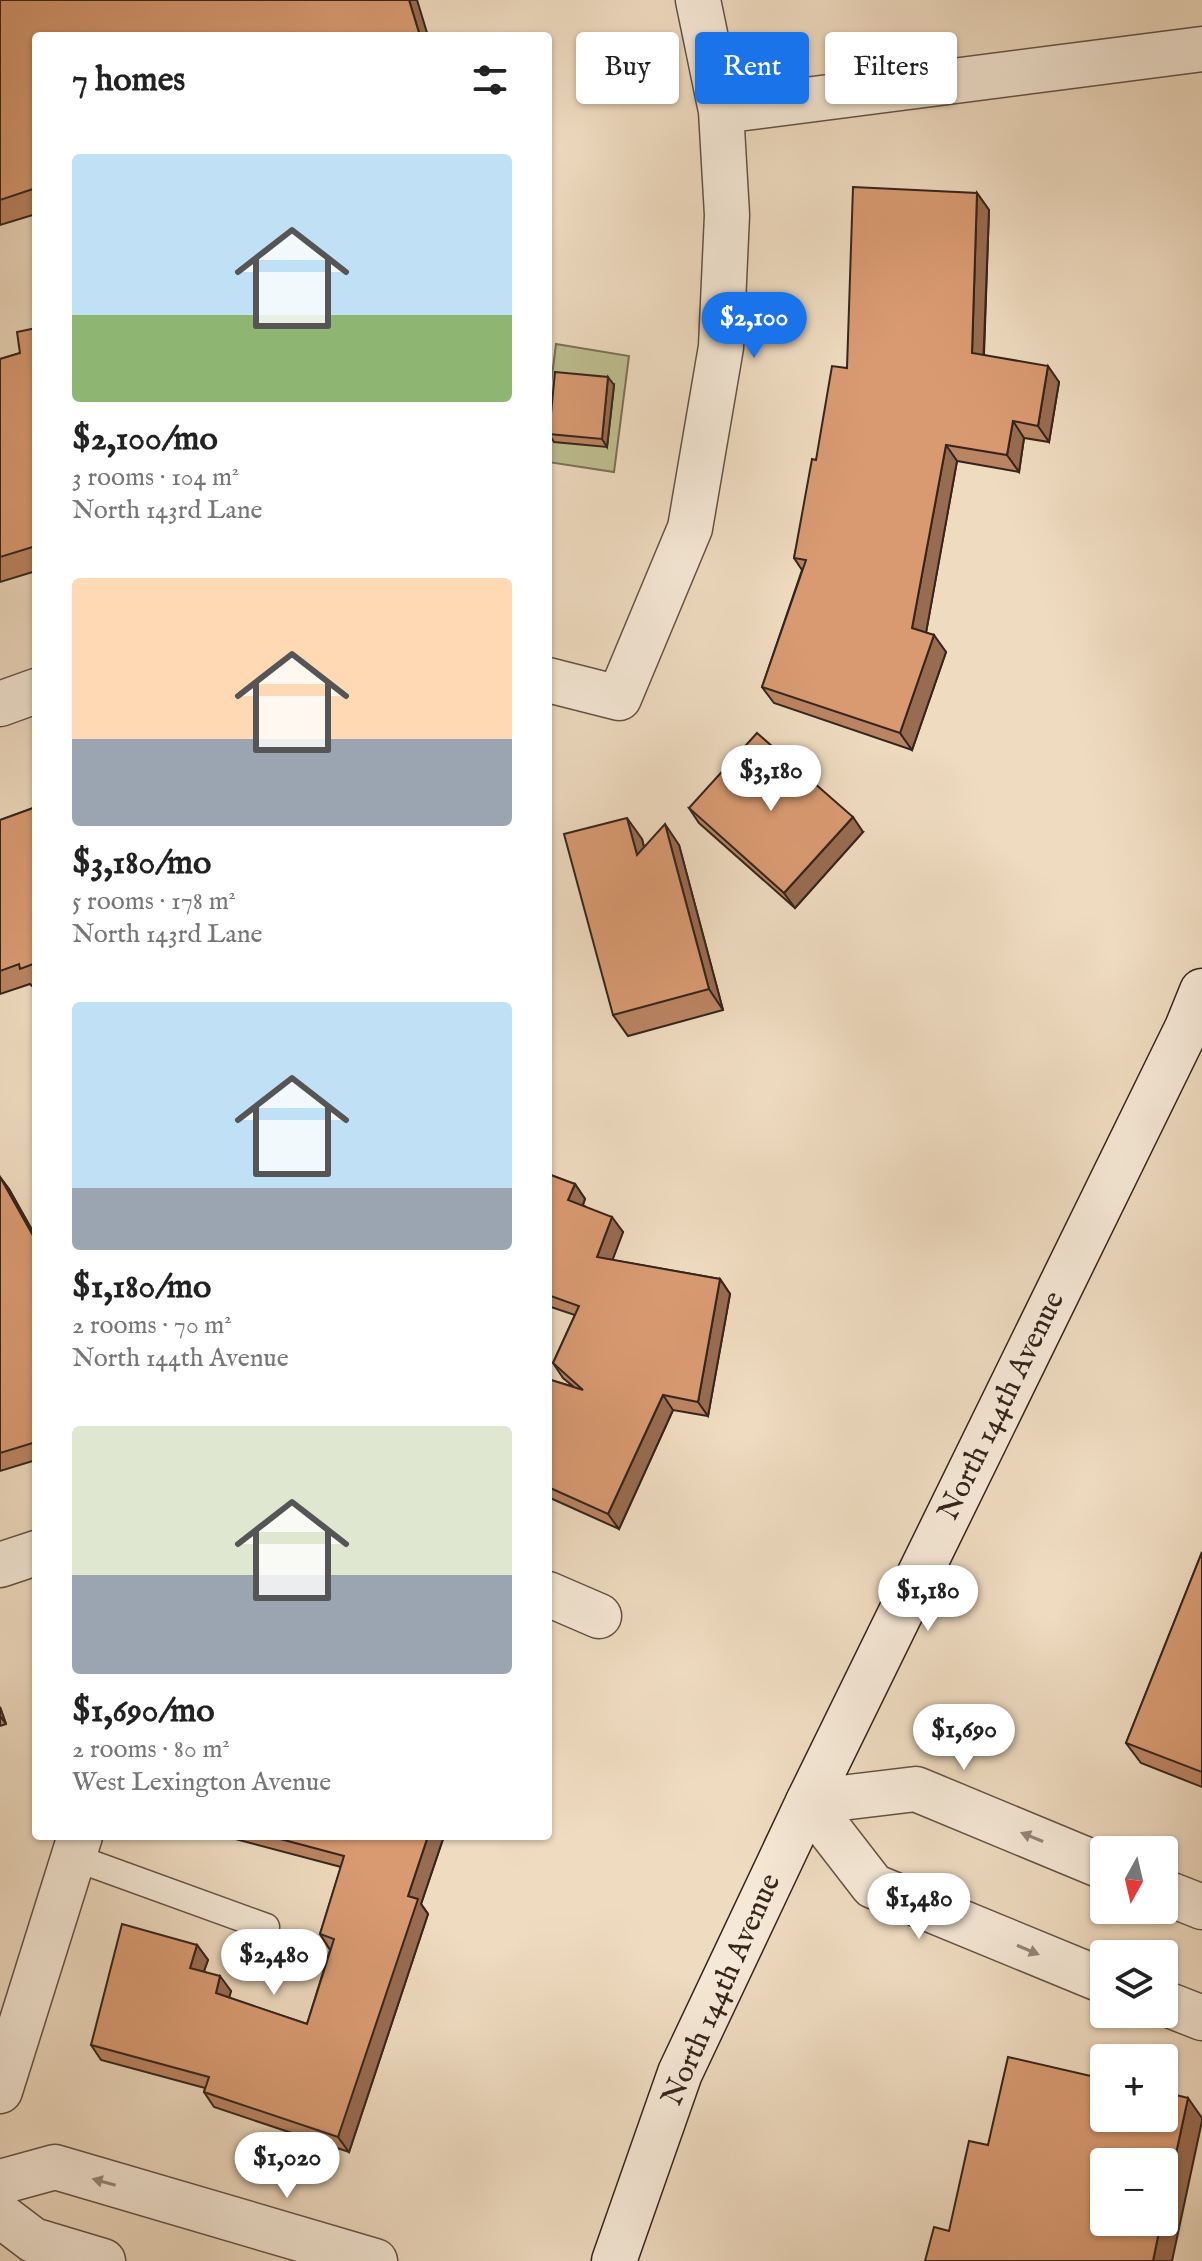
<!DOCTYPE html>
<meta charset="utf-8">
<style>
body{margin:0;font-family:"IM FELL English",serif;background:#f2f2f2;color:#222;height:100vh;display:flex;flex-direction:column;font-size:30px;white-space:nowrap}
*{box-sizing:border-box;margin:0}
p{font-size:26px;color:#767676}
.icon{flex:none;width:44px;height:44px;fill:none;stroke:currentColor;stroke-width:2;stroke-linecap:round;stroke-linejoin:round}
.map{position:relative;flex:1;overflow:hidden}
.sheet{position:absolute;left:32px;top:32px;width:520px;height:1808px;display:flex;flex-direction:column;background:#fff;border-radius:8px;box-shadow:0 2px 6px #0004}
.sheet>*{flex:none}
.guide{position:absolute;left:576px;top:32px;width:506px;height:72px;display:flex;gap:16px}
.needle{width:52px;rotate:188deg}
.tools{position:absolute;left:1090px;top:1836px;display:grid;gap:16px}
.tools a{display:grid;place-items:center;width:88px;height:88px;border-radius:8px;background:#fff;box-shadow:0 2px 6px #0004;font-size:40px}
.price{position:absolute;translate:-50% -68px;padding:0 18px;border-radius:28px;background:#fff;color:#222;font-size:26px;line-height:52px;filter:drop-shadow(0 2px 4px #0008)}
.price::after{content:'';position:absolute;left:50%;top:48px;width:24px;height:18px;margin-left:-12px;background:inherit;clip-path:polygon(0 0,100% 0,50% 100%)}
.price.selected{background:#1a73e8;color:#fff}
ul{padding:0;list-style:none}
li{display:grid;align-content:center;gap:16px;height:424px;padding:0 40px}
li span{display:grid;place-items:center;height:248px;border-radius:8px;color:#555}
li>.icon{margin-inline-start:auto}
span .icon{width:144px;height:144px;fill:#fffc;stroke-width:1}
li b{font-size:34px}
h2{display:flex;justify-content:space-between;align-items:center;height:96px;padding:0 40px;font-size:34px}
.pill{padding:0 28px;border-radius:8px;background:#fff;box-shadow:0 2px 6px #0004;font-size:28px;line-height:72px}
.pill.selected{background:#1a73e8;color:#fff}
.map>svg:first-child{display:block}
.green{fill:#bebe8f;stroke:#7a7256;stroke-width:2}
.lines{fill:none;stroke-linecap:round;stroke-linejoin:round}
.lane-casing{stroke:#645246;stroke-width:29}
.street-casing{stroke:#645246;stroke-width:47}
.secondary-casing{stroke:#35251d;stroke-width:47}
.lane{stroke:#f5e8d6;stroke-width:26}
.street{stroke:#f5e8d6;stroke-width:44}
.secondary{stroke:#f5e8d6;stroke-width:44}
.wall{fill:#bb8462;stroke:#35251d;stroke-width:2}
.shaded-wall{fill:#986c50;stroke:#35251d;stroke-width:2}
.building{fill:#d99a72;stroke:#35251d;stroke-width:2}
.oneway{fill:#95867a}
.labels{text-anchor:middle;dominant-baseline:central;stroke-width:6;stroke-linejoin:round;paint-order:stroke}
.street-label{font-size:30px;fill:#35251d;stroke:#f5e8d6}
</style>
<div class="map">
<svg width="1202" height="2261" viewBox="0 0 1202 2261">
<rect width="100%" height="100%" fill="#efdbc0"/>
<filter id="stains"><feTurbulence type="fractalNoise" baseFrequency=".0025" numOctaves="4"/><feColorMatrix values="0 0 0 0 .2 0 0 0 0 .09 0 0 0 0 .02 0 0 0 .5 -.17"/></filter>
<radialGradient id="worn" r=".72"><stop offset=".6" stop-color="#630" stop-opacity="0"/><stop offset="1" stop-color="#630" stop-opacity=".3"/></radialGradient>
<!-- green -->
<path class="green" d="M556 344 629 356 614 472 548 462V407Z"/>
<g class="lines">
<!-- lane casing -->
<g class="lane-casing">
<path id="lane" d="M73 1857 266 1927"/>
</g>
<!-- street casing -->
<g class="street-casing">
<path id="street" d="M721 111 1202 49
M548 680 619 698 690 528 721 347 727 215 721 111 698 0
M0 704 36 691
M0 1565 36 1553
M548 1594 599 1616
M808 1802 873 1886 1104 1981
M808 1802 916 1789 1104 1867
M1164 1892 1202 1907
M1164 2003 1202 2018
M0 2091 80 1836
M0 2182 55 2167 375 2261
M0 2215 33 2240 103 2261"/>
</g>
<!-- secondary casing -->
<g class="secondary-casing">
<path id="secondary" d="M614 2261 680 2073 808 1802 1187 1028 1202 991"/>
</g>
<!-- lane -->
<use href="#lane" class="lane"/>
<!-- street -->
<use href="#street" class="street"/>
<!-- secondary -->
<use href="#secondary" class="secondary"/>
</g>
<!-- wall -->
<path class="wall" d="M0 0 36 36V214L0 225Z
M977 193 989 210 984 355 1059 382 1049 442 1024 438 1019 472 957 461 926 632 946 652 912 750 774 703 762 687 802 570 794 558 816 460 847 368Z
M36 328V571L0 582V359L20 353Z
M614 385 607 447 554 442 549 434Z
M36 807V987L34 988 30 984 0 994V820Z
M689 808 863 832 795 908 699 823Z
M642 839 644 847 679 845 723 1010 628 1036 613 1015Z
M548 1174 575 1184 585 1199 583 1205 623 1232 612 1260 720 1279 730 1294 708 1416 673 1410 619 1529 548 1497V1379L574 1387 563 1378 553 1363 575 1315 548 1306Z
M0 1177 9 1189 36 1237V1460L0 1471Z
M1202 1552V1787L1141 1763 1126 1743Z
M0 1707 6 1724 0 1726Z
M224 1836H444L421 1904 428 1914 349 2152 214 2107 204 2092 205 2088 101 2060 91 2045 197 1945 208 1960 204 1971 231 1991 229 1998 307 2024 330 1950 320 1934 341 1867Z"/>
<!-- shaded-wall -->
<path class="shaded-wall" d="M409 0H417L428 36H420Z
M977 193 989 210 983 370 972 353Z
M1048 366 1059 382 1049 442 1038 426Z
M608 377 614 385 607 447 602 439Z
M1013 421 1024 438 1019 472 1007 455Z
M946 445 957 461 924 644 912 628Z
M934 635 946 652 912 750 900 733Z
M853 817 863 832 795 908 784 893Z
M627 818 642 839 651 876 637 855Z
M665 824 679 845 723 1010 709 989Z
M0 1177 9 1189 36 1237V1241Z
M575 1184 585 1199 579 1215 568 1200Z
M612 1217 623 1232 608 1272 597 1257Z
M720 1279 730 1294 708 1416 698 1402Z
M663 1395 673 1410 619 1529 608 1514Z
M0 1707 6 1724 0 1716Z
M428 1836H444L421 1904 428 1914 349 2152 338 2137 408 1896Z
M197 1945 208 1960 200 1982 190 1968Z
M220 1976 231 1991 226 2008 216 1993Z
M1188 2098 1202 2118V2121L1172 2261H1153L1161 2222H1164V2209Z"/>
<!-- building -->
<path class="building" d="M0 0H409L420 36H36V188L0 200Z
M853 187 977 193 972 353 1048 366 1038 426 1013 421 1007 455 946 445 912 628 934 635 900 733 762 687 806 560 794 558 812 459 816 460 832 366 847 368Z
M36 328V546L0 557V359L20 353 17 332Z
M555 372 608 377 602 439 549 434Z
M757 733 853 817 784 893 689 808Z
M36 807V963L20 969 19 964 0 971V820Z
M627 818 637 855 665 824 709 989 613 1015 564 834Z
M548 1174 575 1184 568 1200 612 1217 597 1257 720 1279 698 1402 663 1395 608 1514 548 1487V1379L583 1390 553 1363 579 1306 548 1295Z
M0 1177 36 1241V1442L0 1453Z
M1202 1552V1772L1126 1743Z
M269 1836H428L408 1896 418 1899 338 2137 204 2092 209 2077 91 2045 122 1924 197 1945 190 1968 220 1976 216 1993 307 2024 334 1939 320 1934 344 1856Z
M1008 2057 1104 2079V2118H1164V2092L1188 2098 1164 2209V2162H1104V2222H1161L1153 2261H925L934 2227 949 2231 969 2141 988 2145Z"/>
<!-- one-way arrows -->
<defs><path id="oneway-solid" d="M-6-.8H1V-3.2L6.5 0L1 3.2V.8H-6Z" transform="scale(2)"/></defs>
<g class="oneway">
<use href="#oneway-solid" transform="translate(1032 1837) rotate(-158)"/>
<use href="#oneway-solid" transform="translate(1028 1950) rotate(23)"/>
<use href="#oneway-solid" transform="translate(104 2182) rotate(-164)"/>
</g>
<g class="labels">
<!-- street labels -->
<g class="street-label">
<text transform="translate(1002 1406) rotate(-64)">North 144th Avenue</text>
<text transform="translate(722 1990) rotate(-66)">North 144th Avenue</text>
</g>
</g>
<rect width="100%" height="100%" filter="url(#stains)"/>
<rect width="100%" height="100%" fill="url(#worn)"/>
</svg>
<div class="tools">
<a><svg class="needle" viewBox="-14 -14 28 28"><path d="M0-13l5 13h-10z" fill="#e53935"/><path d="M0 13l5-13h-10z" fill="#767676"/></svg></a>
<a><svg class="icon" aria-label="layers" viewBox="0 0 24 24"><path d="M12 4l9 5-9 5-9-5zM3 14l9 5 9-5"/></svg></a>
<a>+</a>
<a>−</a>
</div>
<b class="price selected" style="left:754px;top:360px">$2,100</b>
<b class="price" style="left:771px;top:813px">$3,180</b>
<b class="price" style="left:928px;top:1633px">$1,180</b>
<b class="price" style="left:964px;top:1772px">$1,690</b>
<b class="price" style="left:919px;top:1941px">$1,480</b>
<b class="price" style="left:274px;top:1997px">$2,480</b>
<b class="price" style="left:287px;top:2200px">$1,020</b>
<div class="guide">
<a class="pill">Buy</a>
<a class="pill selected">Rent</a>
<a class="pill">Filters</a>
</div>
<section class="sheet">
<h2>7 homes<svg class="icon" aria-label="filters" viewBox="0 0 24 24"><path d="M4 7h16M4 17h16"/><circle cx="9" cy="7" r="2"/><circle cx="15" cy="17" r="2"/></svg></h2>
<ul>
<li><span style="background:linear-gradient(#bfe0f5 65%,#8fb573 0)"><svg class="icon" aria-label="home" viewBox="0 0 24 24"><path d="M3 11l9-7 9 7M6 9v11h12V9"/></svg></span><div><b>$2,100/mo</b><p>3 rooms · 104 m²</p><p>North 143rd Lane</p></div></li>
<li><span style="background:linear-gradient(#ffd9b3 65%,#9aa5b1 0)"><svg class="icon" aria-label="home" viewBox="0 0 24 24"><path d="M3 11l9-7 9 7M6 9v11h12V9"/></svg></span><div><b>$3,180/mo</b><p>5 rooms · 178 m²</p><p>North 143rd Lane</p></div></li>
<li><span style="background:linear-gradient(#bfe0f5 75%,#9aa5b1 0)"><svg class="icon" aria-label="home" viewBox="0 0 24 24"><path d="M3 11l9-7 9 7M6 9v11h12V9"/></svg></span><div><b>$1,180/mo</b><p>2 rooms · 70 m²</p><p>North 144th Avenue</p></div></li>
<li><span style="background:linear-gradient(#dfe7d0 60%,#9aa5b1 0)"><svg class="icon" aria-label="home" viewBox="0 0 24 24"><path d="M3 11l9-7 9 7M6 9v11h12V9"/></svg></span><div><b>$1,690/mo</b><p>2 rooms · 80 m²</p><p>West Lexington Avenue</p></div></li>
</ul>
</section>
</div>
